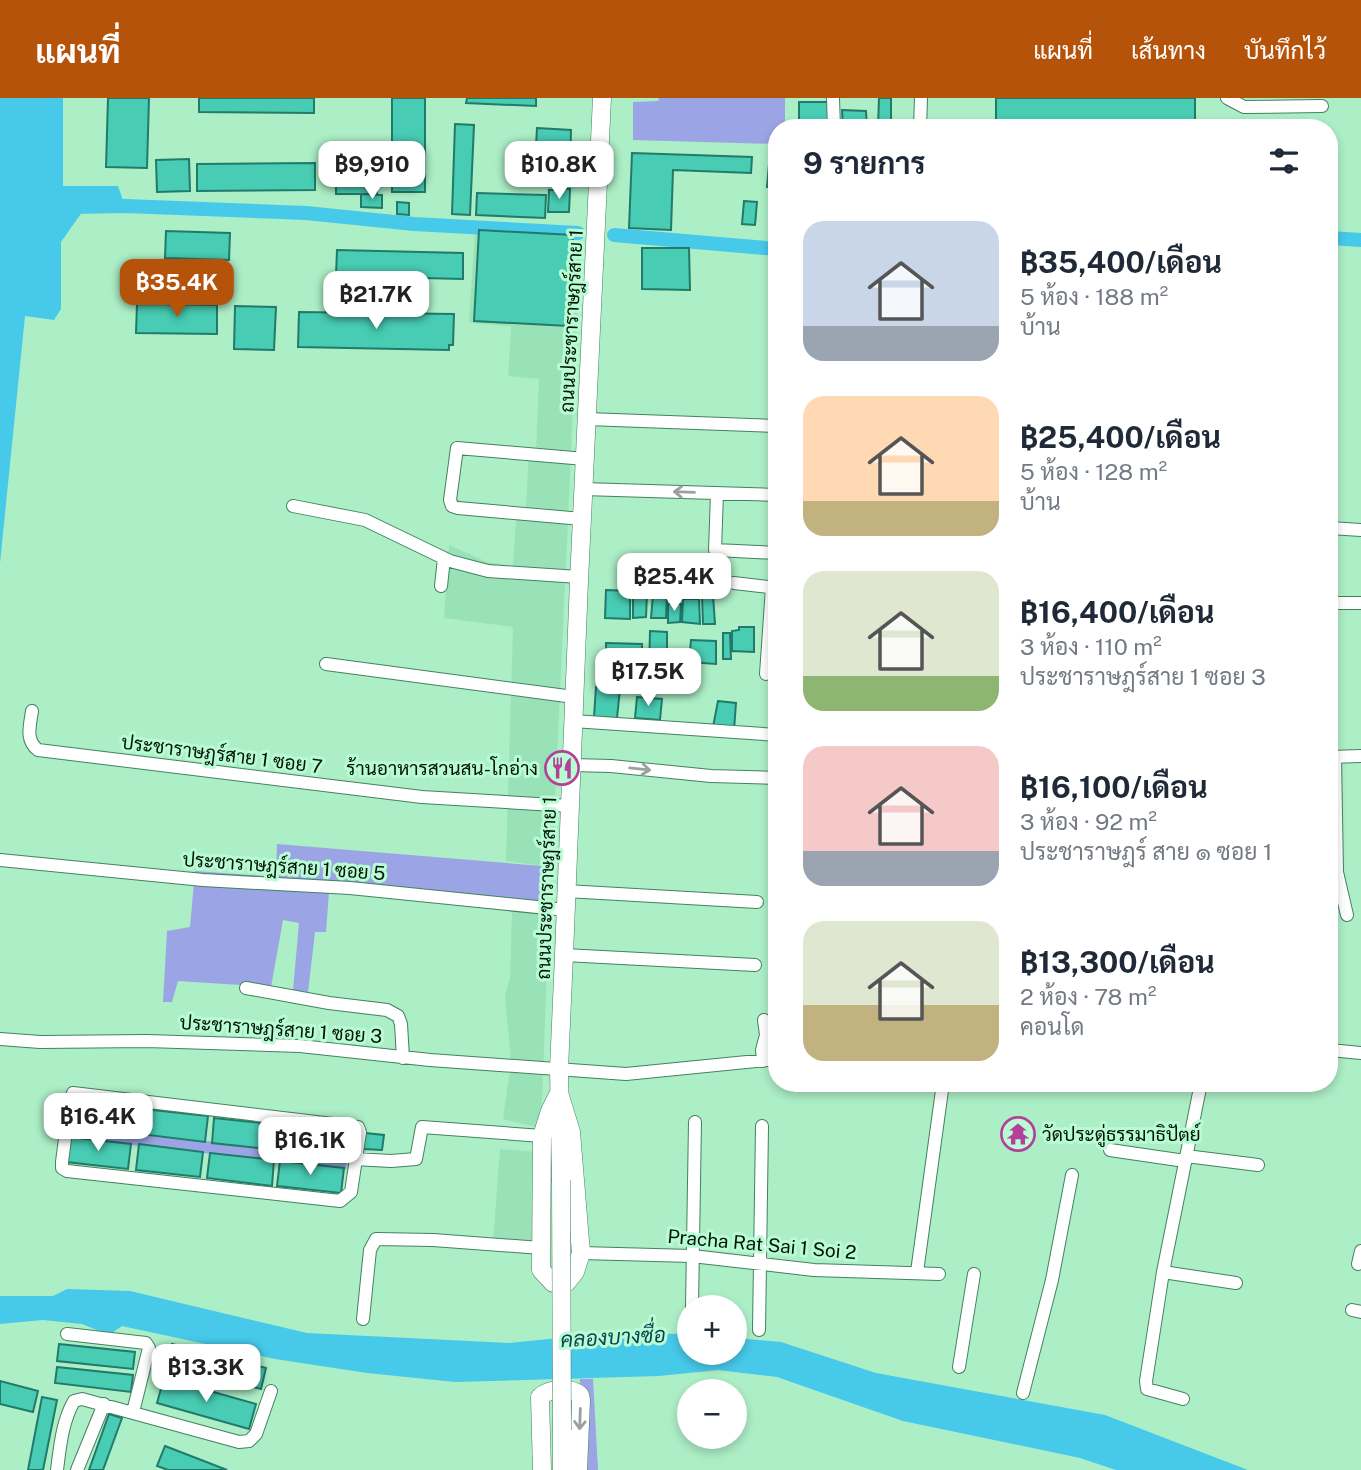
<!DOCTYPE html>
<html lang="th">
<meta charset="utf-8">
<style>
body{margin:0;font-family:"Public Sans",Sarabun,sans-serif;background:#f2f2f3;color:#1f2937;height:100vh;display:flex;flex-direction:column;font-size:26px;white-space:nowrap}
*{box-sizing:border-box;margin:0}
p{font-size:23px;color:#747a83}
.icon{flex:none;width:38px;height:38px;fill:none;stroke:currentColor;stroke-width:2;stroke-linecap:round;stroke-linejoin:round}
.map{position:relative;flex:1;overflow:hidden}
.panel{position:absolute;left:768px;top:21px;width:570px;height:973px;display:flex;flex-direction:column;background:#fff;border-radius:28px;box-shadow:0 4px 10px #0003}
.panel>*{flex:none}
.controls{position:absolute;left:677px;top:1197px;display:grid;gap:14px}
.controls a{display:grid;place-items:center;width:70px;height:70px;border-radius:50%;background:#fff;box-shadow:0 4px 10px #0003;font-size:35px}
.price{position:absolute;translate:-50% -60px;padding:0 16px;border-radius:14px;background:#fff;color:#222;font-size:23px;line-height:46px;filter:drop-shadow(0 2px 4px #0008)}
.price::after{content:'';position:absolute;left:50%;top:42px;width:21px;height:16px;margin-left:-10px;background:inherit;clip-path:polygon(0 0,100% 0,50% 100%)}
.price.current{background:#b45309;color:#fff}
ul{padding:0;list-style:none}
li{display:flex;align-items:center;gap:21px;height:175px;padding:0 35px}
li span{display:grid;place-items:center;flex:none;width:196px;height:140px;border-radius:21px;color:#555}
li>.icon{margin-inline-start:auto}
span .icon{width:84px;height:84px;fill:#fffc;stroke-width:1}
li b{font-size:30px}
h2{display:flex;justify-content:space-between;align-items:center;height:84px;padding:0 35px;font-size:30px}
header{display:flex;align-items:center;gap:42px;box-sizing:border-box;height:98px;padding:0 35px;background:#b45309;color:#fff}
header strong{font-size:33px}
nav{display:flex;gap:38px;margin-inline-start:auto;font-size:24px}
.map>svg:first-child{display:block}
.built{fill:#99e2b7}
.green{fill:#9ba4e5}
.water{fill:#47c9ea}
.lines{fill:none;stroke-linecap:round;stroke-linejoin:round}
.canal{stroke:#47c9ea;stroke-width:14}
.building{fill:#48ccb3;stroke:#217a6a;stroke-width:2}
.minor-casing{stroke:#43825f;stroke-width:14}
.secondary-casing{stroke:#43825f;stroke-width:19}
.minor{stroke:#fff;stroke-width:12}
.secondary{stroke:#fff;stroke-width:18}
.secondary-bridge-casing{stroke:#43825f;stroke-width:19;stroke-linecap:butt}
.secondary-bridge{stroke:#fff;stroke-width:18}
.oneway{stroke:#99a19c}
.labels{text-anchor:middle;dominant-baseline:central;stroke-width:6;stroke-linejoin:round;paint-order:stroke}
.street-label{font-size:19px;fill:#001508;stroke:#b9fcd3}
.poi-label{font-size:19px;fill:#001508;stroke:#b9fcd3;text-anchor:end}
.water-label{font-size:21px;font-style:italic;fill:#0c4553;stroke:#b9fcd3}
</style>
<header>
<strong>แผนที่</strong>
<nav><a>แผนที่</a><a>เส้นทาง</a><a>บันทึกไว้</a></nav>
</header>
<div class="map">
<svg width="1361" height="1372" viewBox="0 0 1361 1372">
<rect width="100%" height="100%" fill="#aceec6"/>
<!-- built -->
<path class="built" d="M475 132 581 138 552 769 506 763 513 529 444 520 449 447 487 464 513 468 517 409H526L529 352 536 353 539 281 508 278 511 228 469 225Z
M512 813 549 816 541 1030 503 1021 511 963 505 898 510 880Z
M500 1051 537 1054 538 1148 493 1144Z"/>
<!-- green -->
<path class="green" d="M659 0H785V30H777V46L633 42V4L658 3Z
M277 746 542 768 540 816 329 794 326 834H315L308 894 293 892 299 825 283 822 271 889 178 883 172 904H163L167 833 190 829 195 773 276 779Z
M69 1027 347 1059 346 1071 68 1040Z
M580 1281H593L598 1372H581Z"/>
<!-- water -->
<path class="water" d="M0 0H63V88H118L125 108 116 104 87 107 61 144V211L54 222 25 218 0 465Z
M67 1191 130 1193 307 1235 509 1245 609 1235 689 1236 690 1255H735V1240L781 1244 876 1275 1105 1317 1248 1372H1116L1080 1360 903 1323 777 1279 718 1272 659 1278 455 1284 367 1275 275 1261 122 1228 109 1237 82 1226 43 1222 0 1226V1198H53Z"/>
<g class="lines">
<!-- canal -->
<path class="canal" d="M69 109 125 108 306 115 414 126 578 135
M614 137 777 151
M1330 140 1361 142"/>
</g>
<!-- building -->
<path class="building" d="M108 0H149L147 70 106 69Z
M199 0H314V15L199 14Z
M392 0H425V94H392Z
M467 0H536V8L466 5Z
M879 0H891V30H878Z
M996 0H1195V30H996Z
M799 4H831V22H799Z
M842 12 866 13 867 30H843Z
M455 26 474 27 470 117 452 116Z
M537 30 571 32 570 77 549 76 550 49 536 48Z
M632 55 752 59 751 75 673 72 671 132 629 130Z
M189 61 190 93 157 94 156 62Z
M315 65V92L197 93V66Z
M769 66H777V89H767Z
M336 73H377V96H336Z
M558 90 570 91 569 114H548L549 92H558Z
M477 95 546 97 545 120 476 117Z
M361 96 382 97V110L361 109Z
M744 103 757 104 755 127 742 126Z
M397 104 409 105V117L397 116Z
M479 132 573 137 568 228 474 223Z
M166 133 230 135 229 162 165 160Z
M642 150H689L690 192 642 191Z
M337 152 463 155V181L336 178Z
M137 206 217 207V236L136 235Z
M235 208 276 209 274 252 234 251Z
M299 214 454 216 453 247H449V252L298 249Z
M606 492 630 493V521L605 520Z
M633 494 647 495 646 519 633 520Z
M653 497 667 498 666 520H651Z
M702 497H713L715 526H703Z
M683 501H699L700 526 682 524Z
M668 506H681L680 524 668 525Z
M739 529H754V554L732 553V533L739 532Z
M650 533 667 534V572H649Z
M723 535H730L731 561H723Z
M691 542 716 543V566L689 564Z
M606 545 642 546V562H606Z
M596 589 620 591 617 620 594 619Z
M637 599 662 601 660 622 635 620Z
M718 603 736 605 734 632 713 629Z
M73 1004 136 1011 133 1036 70 1028Z
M143 1011 208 1018 205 1044 140 1036Z
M214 1020 279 1027 276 1052 212 1045Z
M284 1027 348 1035 345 1060 281 1053Z
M365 1035 384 1037 382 1052 363 1051Z
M69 1039 131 1046 128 1071 66 1064Z
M139 1046 203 1054 200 1079 136 1072Z
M210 1055 274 1062 272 1088 207 1080Z
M280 1063 344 1070 341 1095 277 1088Z
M59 1246 135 1254 133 1271 57 1263Z
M172 1246 266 1270 261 1291 166 1267Z
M57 1269 133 1277 131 1294 55 1285Z
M164 1280 256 1306 249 1331 157 1305Z
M0 1283 38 1293 33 1314 0 1306Z
M42 1299 57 1302 43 1372H28Z
M109 1316 122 1320 103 1372H89Z
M165 1348 227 1372H168L157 1368Z"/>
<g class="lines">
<!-- minor casing -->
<g class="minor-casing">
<path id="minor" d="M833 0 834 30
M1227 0 1244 9 1322 8
M920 30 921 0
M587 321 777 328
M583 391 777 397
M717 395 715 452 777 455
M293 408 365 422 450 463 488 473 579 479
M582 421 458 410 452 408 450 402 457 350 585 361
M1330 430 1361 432
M734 485 777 490
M441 488 444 460
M1330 505H1361
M326 566 574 599
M766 576 772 490
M32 613C30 628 25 642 38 652L422 699 570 708
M573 623 777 637
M1330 659 1361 658
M1335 659 1337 774 1347 817
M572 667 611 668 711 678 777 680
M0 762 203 782 350 790 566 812
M566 793 757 804
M564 857 755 867
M246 890 329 905 387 912 398 918 401 926 403 960
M0 941 40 944 147 943 300 948 430 962 626 976 777 961
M1330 952 1361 955
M763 963 762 952 766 937 764 922
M73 995 358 1029 360 1034 351 1094 340 1103 67 1073 62 1070V1064L70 1002Z
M1110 1052 1185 1063
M1186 1058 1258 1067
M354 1061 391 1063 416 1061 422 1029 542 1038
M581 1155 692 1158 814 1172 939 1176
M1358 1166 1361 1153
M917 1174 943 985
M1163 1174 1236 1185
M692 1209 695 1024
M1352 1212 1361 1214
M363 1221 370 1152 376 1141 433 1142 541 1150
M759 1232 762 1028
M67 1236 146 1245 149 1250 133 1314
M959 1269 974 1176
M1023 1295 1052 1182 1072 1077
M1183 1301 1147 1291 1146 1283 1163 1174 1201 985
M57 1372C60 1349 62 1324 74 1303L82 1301 239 1344 249 1343 256 1336 271 1293
M77 1372 104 1306"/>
</g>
<!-- secondary casing -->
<g class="secondary-casing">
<path id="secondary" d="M559 995 571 1034 581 1155 575 1174 566 1185H553L541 1172 542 1038 550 1013Z
M561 1082 559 971 564 857 579 483 602 0
M562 1332V1372
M542 1372 540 1299C549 1290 570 1289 580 1297L581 1302 578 1372"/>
</g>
<!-- minor -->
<use href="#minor" class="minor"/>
<!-- secondary -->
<use href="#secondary" class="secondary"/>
<!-- secondary-bridge casing -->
<g class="secondary-bridge-casing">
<path id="secondary-bridge" d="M561 1082 562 1332"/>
</g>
<!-- secondary-bridge -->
<use href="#secondary-bridge" class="secondary-bridge"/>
</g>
<!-- one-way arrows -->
<defs><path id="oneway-shaft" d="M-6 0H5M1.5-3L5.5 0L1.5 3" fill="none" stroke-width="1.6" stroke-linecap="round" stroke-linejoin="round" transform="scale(1.75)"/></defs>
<g class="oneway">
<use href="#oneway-shaft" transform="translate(684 394) rotate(-178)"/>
<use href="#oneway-shaft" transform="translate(640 671) rotate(6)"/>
<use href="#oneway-shaft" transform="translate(580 1321) rotate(92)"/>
</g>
<!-- icons -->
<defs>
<g id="restaurant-ring" transform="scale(1.75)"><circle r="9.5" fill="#b9fcd3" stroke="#b4409a" stroke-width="1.5"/><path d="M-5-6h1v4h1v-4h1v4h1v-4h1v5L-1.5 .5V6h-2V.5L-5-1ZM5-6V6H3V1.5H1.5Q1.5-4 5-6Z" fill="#b4409a"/></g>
<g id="temple-ring" transform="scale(1.75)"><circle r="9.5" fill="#b9fcd3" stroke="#b4409a" stroke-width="1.5"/><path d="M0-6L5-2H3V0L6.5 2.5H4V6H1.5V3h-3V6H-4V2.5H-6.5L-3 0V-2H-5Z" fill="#b4409a"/></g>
</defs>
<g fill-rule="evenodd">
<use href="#restaurant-ring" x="562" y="670"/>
<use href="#temple-ring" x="1018" y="1036"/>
</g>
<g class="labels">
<!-- street labels -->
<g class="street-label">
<text transform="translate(571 223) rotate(-87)">ถนนประชาราษฎร์สาย 1</text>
<text transform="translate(222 656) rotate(7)">ประชาราษฎร์สาย 1 ซอย 7</text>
<text transform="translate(284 768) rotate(4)">ประชาราษฎร์สาย 1 ซอย 5</text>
<text transform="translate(546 790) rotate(-88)">ถนนประชาราษฎร์สาย 1</text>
<text transform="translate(281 931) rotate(4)">ประชาราษฎร์สาย 1 ซอย 3</text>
<text transform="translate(762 1146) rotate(5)">Pracha Rat Sai 1 Soi 2</text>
</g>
<!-- poi labels -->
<g class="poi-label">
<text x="538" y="670">ร้านอาหารสวนสน-โกอ่าง</text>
<text x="1042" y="1036" text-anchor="start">วัดประดู่ธรรมาธิปัตย์</text>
</g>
<!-- water labels -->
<g class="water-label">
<text transform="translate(613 1239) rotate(-3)">คลองบางซื่อ</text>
</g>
</g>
</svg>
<div class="controls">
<a>+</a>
<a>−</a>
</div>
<b class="price" style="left:372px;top:103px">฿9,910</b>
<b class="price" style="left:559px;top:103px">฿10.8K</b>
<b class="price current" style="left:177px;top:221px">฿35.4K</b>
<b class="price" style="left:376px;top:233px">฿21.7K</b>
<b class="price" style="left:674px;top:515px">฿25.4K</b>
<b class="price" style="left:648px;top:610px">฿17.5K</b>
<b class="price" style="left:98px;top:1055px">฿16.4K</b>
<b class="price" style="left:310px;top:1079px">฿16.1K</b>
<b class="price" style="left:206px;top:1306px">฿13.3K</b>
<section class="panel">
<h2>9 รายการ<svg class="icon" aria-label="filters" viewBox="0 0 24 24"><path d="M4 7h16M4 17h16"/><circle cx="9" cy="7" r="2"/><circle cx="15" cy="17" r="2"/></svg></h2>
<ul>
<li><span style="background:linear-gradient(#c9d6e8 75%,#9aa5b1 0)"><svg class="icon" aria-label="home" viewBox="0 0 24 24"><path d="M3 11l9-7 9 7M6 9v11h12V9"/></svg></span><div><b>฿35,400/เดือน</b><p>5 ห้อง · 188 m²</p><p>บ้าน</p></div></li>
<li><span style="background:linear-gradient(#ffd9b3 75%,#c2b280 0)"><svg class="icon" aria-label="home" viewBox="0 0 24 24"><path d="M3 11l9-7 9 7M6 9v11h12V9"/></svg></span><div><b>฿25,400/เดือน</b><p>5 ห้อง · 128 m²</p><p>บ้าน</p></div></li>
<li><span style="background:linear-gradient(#dfe7d0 75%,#8fb573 0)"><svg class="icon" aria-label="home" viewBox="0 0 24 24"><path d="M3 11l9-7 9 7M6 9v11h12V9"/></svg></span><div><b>฿16,400/เดือน</b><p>3 ห้อง · 110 m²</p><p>ประชาราษฎร์สาย 1 ซอย 3</p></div></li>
<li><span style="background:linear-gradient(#f6c9c9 75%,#9aa5b1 0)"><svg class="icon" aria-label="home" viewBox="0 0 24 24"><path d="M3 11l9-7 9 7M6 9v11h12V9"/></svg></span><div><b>฿16,100/เดือน</b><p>3 ห้อง · 92 m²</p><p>ประชาราษฎร์ สาย ๑ ซอย 1</p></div></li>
<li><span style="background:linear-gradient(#dfe7d0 60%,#c2b280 0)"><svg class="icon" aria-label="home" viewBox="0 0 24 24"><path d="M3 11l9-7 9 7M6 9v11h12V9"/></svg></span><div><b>฿13,300/เดือน</b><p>2 ห้อง · 78 m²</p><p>คอนโด</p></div></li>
</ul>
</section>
</div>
